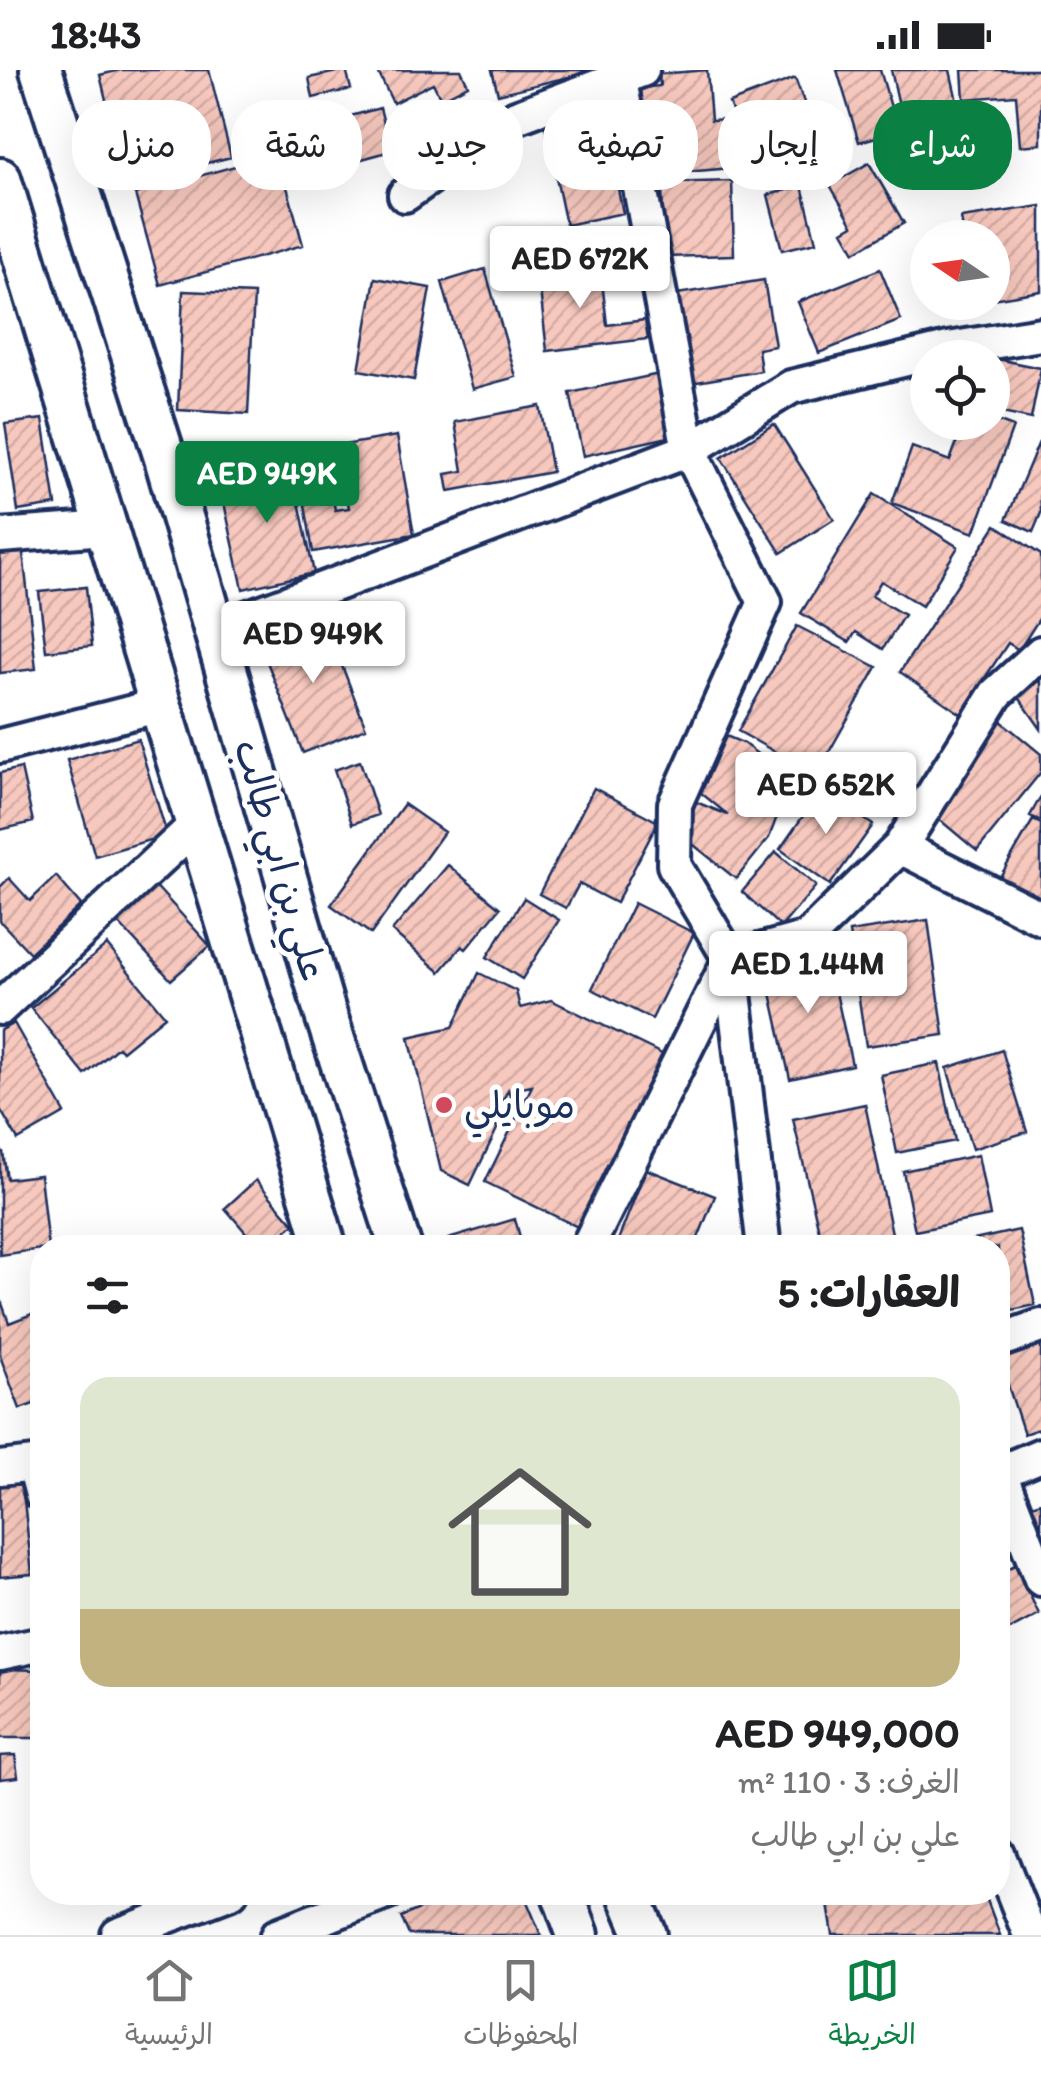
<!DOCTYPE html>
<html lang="ar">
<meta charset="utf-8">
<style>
body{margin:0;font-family:Itim,"Playpen Sans Arabic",sans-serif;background:#f6f6f6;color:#202124;direction:rtl;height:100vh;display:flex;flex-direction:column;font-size:38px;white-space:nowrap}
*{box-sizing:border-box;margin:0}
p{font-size:32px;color:#757577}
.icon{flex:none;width:55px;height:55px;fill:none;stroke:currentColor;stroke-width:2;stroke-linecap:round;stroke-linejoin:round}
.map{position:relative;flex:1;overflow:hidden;direction:ltr}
.sheet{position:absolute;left:30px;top:1165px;width:980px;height:670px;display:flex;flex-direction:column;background:#fff;border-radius:40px;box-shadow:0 10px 40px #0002;direction:rtl}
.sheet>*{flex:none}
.top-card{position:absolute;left:30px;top:30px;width:982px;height:90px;direction:rtl;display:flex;gap:20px}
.needle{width:65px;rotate:283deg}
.fabs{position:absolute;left:910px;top:150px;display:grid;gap:20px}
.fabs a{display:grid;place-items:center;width:100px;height:100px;border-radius:50%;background:#fff;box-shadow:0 10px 40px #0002;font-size:50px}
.price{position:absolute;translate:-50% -85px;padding:0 22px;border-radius:10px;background:#fff;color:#222;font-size:32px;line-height:65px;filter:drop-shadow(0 2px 5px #0008)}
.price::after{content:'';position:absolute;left:50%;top:60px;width:30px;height:22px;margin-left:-15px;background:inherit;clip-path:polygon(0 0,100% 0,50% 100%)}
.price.current{background:#0b8043;color:#fff}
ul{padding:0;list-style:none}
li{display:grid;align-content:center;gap:20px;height:530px;padding:0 50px}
li span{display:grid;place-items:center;height:310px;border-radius:30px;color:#555}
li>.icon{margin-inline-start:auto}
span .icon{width:180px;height:180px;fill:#fffc;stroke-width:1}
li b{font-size:42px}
h2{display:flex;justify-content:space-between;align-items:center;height:120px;padding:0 50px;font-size:42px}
.pill{padding:0 35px;border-radius:40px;background:#fff;box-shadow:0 10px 40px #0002;font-size:35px;line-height:90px}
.pill.current{background:#0b8043;color:#fff}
.status{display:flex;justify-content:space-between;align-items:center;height:70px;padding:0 50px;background:#fff;direction:ltr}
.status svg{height:28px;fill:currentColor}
.menu{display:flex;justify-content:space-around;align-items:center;height:140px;border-top:2px solid #e0e0e0;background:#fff;font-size:28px;color:#757577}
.menu a{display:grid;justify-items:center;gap:5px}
.menu .current{color:#0b8043}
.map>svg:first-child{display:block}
.building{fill:url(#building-hatch);stroke:#1b2f5e;stroke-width:2.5}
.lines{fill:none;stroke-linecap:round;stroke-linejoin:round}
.minor-casing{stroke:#1b2f5e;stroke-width:40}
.major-casing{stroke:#1b2f5e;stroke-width:48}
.minor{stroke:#fff;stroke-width:32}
.major{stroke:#fff;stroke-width:40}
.poi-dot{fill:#d1495b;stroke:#fff;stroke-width:4}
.labels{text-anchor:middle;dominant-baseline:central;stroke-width:10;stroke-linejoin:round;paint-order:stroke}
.street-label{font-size:38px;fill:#1b2f5e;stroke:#fff}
.poi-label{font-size:38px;fill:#1b2f5e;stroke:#fff;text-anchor:start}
</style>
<div class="status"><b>18:43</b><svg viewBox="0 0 49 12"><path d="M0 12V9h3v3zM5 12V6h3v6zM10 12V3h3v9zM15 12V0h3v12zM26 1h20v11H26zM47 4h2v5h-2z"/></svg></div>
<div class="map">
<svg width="1041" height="1865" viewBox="0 0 1041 1865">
<defs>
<pattern id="building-hatch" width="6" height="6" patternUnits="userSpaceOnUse" patternTransform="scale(2.5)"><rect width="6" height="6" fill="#f7c8bd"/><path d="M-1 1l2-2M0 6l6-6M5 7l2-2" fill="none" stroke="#d3aca5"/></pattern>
</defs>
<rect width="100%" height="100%" fill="#fff"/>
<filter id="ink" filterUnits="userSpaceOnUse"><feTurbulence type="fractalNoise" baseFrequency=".01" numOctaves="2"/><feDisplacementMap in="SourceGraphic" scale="20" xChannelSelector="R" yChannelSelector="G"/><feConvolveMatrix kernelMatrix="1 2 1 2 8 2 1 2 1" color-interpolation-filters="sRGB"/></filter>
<g filter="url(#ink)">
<!-- building -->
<path class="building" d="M120 0H209L231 87 126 113 100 5Z
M346 0 351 19 313 28 309 8Z
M377 0H461L468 15 441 29 433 13 393 33Z
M492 0H588L589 2 498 24Z
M707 0 711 50 727 49 732 98 649 105 641 18 660 16 659 4Z
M837 0H880L898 61 859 72Z
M891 0H950L959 40 903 53Z
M962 0H1041V74L1020 76 1016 25 964 29Z
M795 8 826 91 760 116 729 33Z
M380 38 391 81 296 107 284 64Z
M602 43 623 143 566 155 545 55Z
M278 84 303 175 160 215 135 124Z
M869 93 904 153 855 182 843 161 853 155 830 115Z
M732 111 734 185 664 187 662 113Z
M802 116 816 172 782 180 768 125Z
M1041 136V221L992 229V168H964L961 148Z
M600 194 607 255 645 250 648 269 547 281 538 202Z
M485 199 516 307 472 319 442 212Z
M880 199 901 250 819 283 798 232Z
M375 208 430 218 414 310 359 300Z
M764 210 775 276 758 279 761 301 691 313 677 224Z
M183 221 254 224 248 344 178 340Z
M992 288 1041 298 1031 349 992 341Z
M659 304 673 366 583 386 570 323Z
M540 336 552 402 449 421 446 404 463 401 455 352Z
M43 349 56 435 18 441 5 354Z
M992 349 1013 357 974 463 892 433 912 377 950 391 964 352H992Z
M774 354 834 449 781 483 721 388Z
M397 366 414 464 313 482 302 417 330 412 335 440 349 438 338 376Z
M1039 372 1041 443 1033 462 1006 450Z
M291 394 314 503 243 519 219 410Z
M874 424 958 477 922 536 881 511 872 526 904 545 883 579 856 562 849 572 801 543Z
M996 455 1041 485V546L1019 580 1008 573 961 644 900 602Z
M22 473 36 599 0 603V476Z
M86 517 92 576 46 581 39 522Z
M324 549 366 658 303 683 260 574Z
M797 556 877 597 816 705 738 661Z
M1041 610V659L1018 626Z
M1001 651 1041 684V702L977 781 928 740Z
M726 666 743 673 776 698 805 712 776 749 769 768 736 809 684 767 696 732 728 745 701 723Z
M138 669 167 765 95 786 67 690Z
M360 691 378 745 352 754 334 700Z
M21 698 33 752 0 760V703Z
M594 718 658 752 616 833 579 814 566 838 539 824Z
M822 719 873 755 830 815 780 779Z
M1041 726V751L1030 746Z
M404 734 444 762 371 864 331 835Z
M1033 750 1041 754V831L1000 807Z
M776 782 816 816 781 857 742 822Z
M448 795 500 838 466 879 462 876 440 902 392 861Z
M56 806 81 835 30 883 0 851V817L9 808 30 831Z
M153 813 210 876 171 910 114 848Z
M524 828 559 850 522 909 487 887Z
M634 833 694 863 652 949 592 919Z
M928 850 944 965 866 976 849 862Z
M107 875 165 946 122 981 118 977 85 1005 31 938Z
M827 882 852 995 790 1009 765 896Z
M479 903 516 921 520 938 551 930 664 985 580 1158 485 1112 532 1016 516 1019 511 1030 508 1020 494 1048 497 1059 470 1115 441 1101 409 967 453 957Z
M14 953 65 1043 18 1070 0 1039V961Z
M1002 980 1027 1062 972 1079 947 998Z
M939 993 955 1071 897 1083 881 1005Z
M865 1034 895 1178H823L793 1049Z
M0 1082H3L7 1109 40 1105 48 1178 0 1185Z
M978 1085 990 1146 915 1161 903 1101Z
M646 1099 715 1126 694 1178H615Z
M256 1110 294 1154 267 1178H259L225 1138Z
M515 1149 523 1178H451L448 1169Z
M1019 1160 1035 1235 998 1243V1178H938Z
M0 1228 9 1253 42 1240V1331L20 1339 0 1286Z
M1041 1269V1358L1024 1364 998 1285Z
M21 1403 32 1504 0 1507V1406Z
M1041 1432V1475L1028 1436Z
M1015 1495 1039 1544 998 1566V1504Z
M0 1599 42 1600V1668H0Z
M15 1685 18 1707 0 1709V1686Z
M458 1822H523L541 1865H409L401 1847Z
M826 1822H984L1000 1865H833Z"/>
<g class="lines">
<!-- minor casing -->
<g class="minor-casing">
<path id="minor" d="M405 125 516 47 642 0
M0 466 106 458
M215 560 689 380 791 317 948 279 1041 264
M0 676 161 635
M900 777 1041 848
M0 938 198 753
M587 1178 730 889 674 795 675 734 765 532 689 380 618 0
M764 1178 730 889 807 868 900 777 996 624 1041 583
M998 1271 1041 1256
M0 1398 34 1394 42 1425
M998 1398 1041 1509
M998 1403 1041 1385
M0 1583 42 1574
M998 1784 1030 1865
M118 1865 231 1822
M278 1865 388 1822"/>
</g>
<!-- major casing -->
<g class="major-casing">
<path id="major" d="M41 0 165 388 324 939 401 1178
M0 109 326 1178
M562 1822 578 1865
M628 1822 646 1865"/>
</g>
<!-- minor -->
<use href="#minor" class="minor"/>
<!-- major -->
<use href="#major" class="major"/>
</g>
</g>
<!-- markers -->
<circle class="poi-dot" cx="444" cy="1035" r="10"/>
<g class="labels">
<!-- street labels -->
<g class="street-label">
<text transform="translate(281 790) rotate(74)">علي بن ابي طالب</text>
</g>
<!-- poi labels -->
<g class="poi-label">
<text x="464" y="1035">موبايلي</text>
</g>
</g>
</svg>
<div class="fabs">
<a><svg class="needle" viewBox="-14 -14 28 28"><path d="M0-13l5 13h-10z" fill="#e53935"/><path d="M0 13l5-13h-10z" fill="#757577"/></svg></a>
<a><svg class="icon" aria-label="locate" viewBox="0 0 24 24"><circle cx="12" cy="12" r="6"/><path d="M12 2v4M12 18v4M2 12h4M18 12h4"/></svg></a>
</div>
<b class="price" style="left:580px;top:241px">AED 672K</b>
<b class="price current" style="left:267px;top:456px">AED 949K</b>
<b class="price" style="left:313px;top:616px">AED 949K</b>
<b class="price" style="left:826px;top:767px">AED 652K</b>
<b class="price" style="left:808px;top:946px">AED 1.44M</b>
<div class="top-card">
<a class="pill current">شراء</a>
<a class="pill">إيجار</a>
<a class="pill">تصفية</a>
<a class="pill">جديد</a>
<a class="pill">شقة</a>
<a class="pill">منزل</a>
</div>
<section class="sheet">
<h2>العقارات: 5<svg class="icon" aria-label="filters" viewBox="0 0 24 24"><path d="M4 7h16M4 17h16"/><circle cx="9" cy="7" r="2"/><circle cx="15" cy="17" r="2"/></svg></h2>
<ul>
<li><span style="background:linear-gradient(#dfe7d0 75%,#c2b280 0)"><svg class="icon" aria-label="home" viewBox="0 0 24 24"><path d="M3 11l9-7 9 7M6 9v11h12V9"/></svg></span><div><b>AED 949,000</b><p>الغرف: 3 · 110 m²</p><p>علي بن ابي طالب</p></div></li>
</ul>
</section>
</div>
<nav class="menu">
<a class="current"><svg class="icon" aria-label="map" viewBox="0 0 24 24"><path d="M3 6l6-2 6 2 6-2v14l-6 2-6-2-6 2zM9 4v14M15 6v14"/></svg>الخريطة</a>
<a><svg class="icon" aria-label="saved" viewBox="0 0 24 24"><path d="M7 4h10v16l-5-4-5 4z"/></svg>المحفوظات</a>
<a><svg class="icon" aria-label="home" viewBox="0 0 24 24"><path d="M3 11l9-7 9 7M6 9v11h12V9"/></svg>الرئيسية</a>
</nav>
